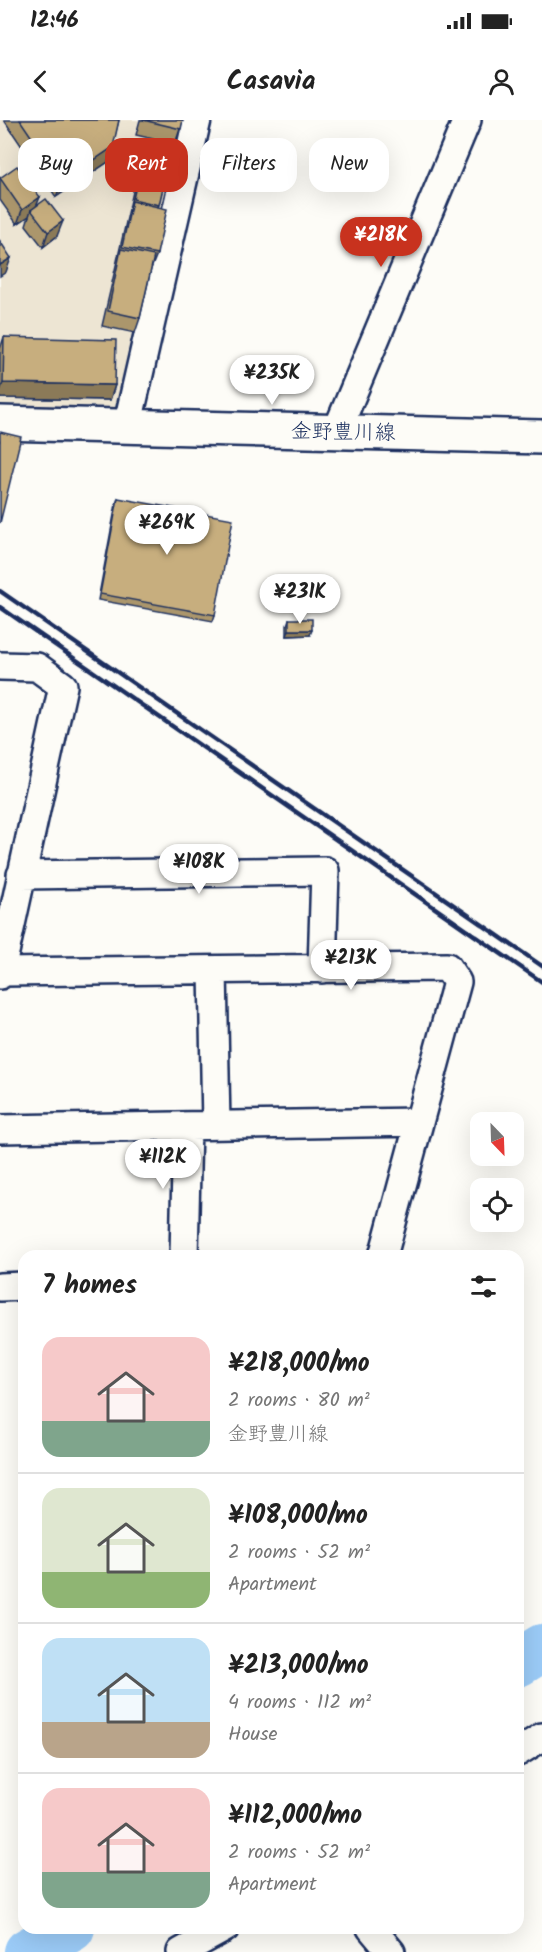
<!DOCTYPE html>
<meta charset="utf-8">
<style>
body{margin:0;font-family:Kalam,"Klee One",sans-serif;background:#f6f6f6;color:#222;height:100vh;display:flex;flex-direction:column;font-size:22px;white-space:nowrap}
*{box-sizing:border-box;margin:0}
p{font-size:20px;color:#767676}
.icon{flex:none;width:33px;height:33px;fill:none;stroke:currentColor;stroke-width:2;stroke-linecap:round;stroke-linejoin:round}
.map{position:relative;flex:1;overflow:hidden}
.side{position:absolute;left:18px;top:1130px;width:506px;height:684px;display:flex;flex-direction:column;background:#fff;border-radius:18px;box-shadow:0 6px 24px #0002}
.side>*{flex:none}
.hud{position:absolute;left:18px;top:18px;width:507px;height:54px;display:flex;gap:12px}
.needle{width:39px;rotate:157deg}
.fabs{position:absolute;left:470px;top:992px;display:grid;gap:12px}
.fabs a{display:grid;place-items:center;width:54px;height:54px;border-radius:12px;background:#fff;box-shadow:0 6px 24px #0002;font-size:30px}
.price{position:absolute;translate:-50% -51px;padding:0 14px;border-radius:21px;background:#fff;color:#222;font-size:20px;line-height:39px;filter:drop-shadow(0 2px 3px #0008)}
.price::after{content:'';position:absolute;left:50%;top:36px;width:18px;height:14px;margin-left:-9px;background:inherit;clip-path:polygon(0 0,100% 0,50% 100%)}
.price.on{background:#c8321e;color:#fff}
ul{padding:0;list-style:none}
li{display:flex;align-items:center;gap:18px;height:150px;padding:0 24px}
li+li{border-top:2px solid #e0e0e0}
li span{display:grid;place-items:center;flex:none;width:168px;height:120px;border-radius:18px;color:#555}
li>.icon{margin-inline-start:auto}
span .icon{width:72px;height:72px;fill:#fffc;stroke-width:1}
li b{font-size:26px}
h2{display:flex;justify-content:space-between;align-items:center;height:72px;padding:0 24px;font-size:26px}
.chip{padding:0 21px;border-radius:18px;background:#fff;box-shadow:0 6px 24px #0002;font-size:21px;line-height:54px}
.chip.on{background:#c8321e;color:#fff}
.status{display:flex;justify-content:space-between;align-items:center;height:42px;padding:0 30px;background:#fff;direction:ltr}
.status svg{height:16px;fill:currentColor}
header{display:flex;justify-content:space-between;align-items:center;height:78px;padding:0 24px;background:#fff;font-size:27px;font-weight:700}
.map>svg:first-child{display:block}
.built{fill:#ede5d3}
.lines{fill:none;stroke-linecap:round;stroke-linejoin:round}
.river{stroke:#9bcbf7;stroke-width:48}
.street-casing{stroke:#1b2f5e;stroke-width:32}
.secondary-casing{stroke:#1b2f5e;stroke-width:38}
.street{stroke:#fdfcf7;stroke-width:27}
.secondary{stroke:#fdfcf7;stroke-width:33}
.rail{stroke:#1b2f5e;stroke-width:4.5}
.wall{fill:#ab966c;stroke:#1b2f5e;stroke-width:1.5}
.shaded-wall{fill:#8b7a58;stroke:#1b2f5e;stroke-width:1.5}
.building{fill:#c7ae7e;stroke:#1b2f5e;stroke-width:1.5}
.labels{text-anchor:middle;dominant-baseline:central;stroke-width:4.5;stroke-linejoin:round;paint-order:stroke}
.street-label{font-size:21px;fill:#1b2f5e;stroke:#fdfcf7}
</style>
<div class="status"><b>12:46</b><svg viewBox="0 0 49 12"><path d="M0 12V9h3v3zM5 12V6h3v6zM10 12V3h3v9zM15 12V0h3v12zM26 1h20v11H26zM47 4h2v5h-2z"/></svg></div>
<header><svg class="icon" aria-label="back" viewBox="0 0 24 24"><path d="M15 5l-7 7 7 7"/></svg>Casavia<svg class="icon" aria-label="person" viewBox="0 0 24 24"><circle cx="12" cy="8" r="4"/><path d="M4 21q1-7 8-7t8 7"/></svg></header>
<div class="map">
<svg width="542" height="1832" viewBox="0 0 542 1832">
<rect width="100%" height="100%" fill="#fdfcf7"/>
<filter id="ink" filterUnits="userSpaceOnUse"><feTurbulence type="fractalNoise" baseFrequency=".0167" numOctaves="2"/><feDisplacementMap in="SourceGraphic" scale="12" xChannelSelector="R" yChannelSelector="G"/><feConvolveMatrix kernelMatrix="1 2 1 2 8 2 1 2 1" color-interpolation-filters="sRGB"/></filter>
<g filter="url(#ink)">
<!-- built -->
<path class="built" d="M0 0H189L119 296 0 294Z"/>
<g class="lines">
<!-- river -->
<path class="river" d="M518 1543 542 1528
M28 1832 71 1808"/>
<!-- street casing -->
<g class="street-casing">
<path id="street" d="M127 307 197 0
M336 313 467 0
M0 546 37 547 63 566 0 855
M21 755 325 751 322 849
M213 850 216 1005
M1 852 447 847 457 862 383 1136
M0 1009 419 1002
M184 1136 187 1006
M0 1167 24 1166
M518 1632 542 1617
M371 1808 391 1832
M181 1832 225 1808"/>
</g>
<!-- secondary casing -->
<g class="secondary-casing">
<path id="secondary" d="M0 303 542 317"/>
</g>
<!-- street -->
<use href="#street" class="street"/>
<!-- secondary -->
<use href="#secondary" class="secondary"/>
<!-- rail -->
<path class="rail" d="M0 471 542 846
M0 487 542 862"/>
</g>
<!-- wall -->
<path class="wall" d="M4 0H119L108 42 56 77Z
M140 0H183L175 24 136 15Z
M143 35 169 42 158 87 157 134 151 149 140 198 135 213 102 206 138 50Z
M0 58 37 86 57 116 43 127 26 105 29 96 17 104 0 80Z
M4 217 115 265 110 280 0 278V229Z
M118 378 215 495 213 501 98 480 116 384Z
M289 499 310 515 287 516V505Z"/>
<!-- shaded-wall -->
<path class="shaded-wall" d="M113 27 108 42 56 77 62 62Z
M40 77 34 92 31 90 29 96 17 104 22 90Z
M63 101 57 116 43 127 48 112Z
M11 138 6 152 0 156V145Z
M3 263 115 265 110 280 0 278V271Z
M289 510H312L310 515 287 516Z"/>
<!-- building -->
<path class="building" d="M20 0H119L113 27 62 62Z
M143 0H183L181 9Z
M143 35 169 42 159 85 133 79Z
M17 46 40 77 22 90 0 58Z
M46 79 63 101 48 112 31 90Z
M132 81 167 89 157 134 122 127Z
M0 121 11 138 0 145Z
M121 129 154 136 140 198 108 191Z
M4 217 116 220 115 265 3 263Z
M0 312 21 317 0 403Z
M118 378 233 399 215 495 100 474Z
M289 499H312V510H289Z"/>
</g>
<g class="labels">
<!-- street labels -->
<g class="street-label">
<text transform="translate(343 313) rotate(1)">金野豊川線</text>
</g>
</g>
</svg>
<div class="fabs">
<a><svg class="needle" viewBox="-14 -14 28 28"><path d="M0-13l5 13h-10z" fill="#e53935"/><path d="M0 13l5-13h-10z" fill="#767676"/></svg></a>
<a><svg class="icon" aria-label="locate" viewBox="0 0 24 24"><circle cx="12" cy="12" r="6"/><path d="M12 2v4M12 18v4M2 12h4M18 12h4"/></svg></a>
</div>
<b class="price on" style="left:381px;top:148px">¥218K</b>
<b class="price" style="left:272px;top:286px">¥235K</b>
<b class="price" style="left:167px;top:436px">¥269K</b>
<b class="price" style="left:300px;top:505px">¥231K</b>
<b class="price" style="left:199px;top:775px">¥108K</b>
<b class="price" style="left:351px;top:871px">¥213K</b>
<b class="price" style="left:163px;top:1070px">¥112K</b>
<div class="hud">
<a class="chip">Buy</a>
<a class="chip on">Rent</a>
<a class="chip">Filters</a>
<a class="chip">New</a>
</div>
<section class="side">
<h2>7 homes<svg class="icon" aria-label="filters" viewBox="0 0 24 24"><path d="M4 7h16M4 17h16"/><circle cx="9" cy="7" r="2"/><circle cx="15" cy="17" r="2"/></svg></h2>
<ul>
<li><span style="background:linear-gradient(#f6c9c9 70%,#7fa58c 0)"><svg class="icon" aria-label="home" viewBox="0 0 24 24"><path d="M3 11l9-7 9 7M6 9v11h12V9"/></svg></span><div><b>¥218,000/mo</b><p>2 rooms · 80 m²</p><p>金野豊川線</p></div></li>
<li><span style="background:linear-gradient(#dfe7d0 70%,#8fb573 0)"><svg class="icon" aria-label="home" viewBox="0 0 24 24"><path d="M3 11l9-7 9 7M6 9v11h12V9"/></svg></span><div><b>¥108,000/mo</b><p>2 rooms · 52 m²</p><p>Apartment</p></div></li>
<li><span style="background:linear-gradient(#bfe0f5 70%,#b9a48a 0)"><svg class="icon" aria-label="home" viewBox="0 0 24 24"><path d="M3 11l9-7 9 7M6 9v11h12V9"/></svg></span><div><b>¥213,000/mo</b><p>4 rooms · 112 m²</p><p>House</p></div></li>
<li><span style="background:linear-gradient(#f6c9c9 70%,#7fa58c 0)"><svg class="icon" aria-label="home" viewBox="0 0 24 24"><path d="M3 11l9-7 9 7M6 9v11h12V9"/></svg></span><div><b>¥112,000/mo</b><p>2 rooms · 52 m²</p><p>Apartment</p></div></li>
</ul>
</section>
</div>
